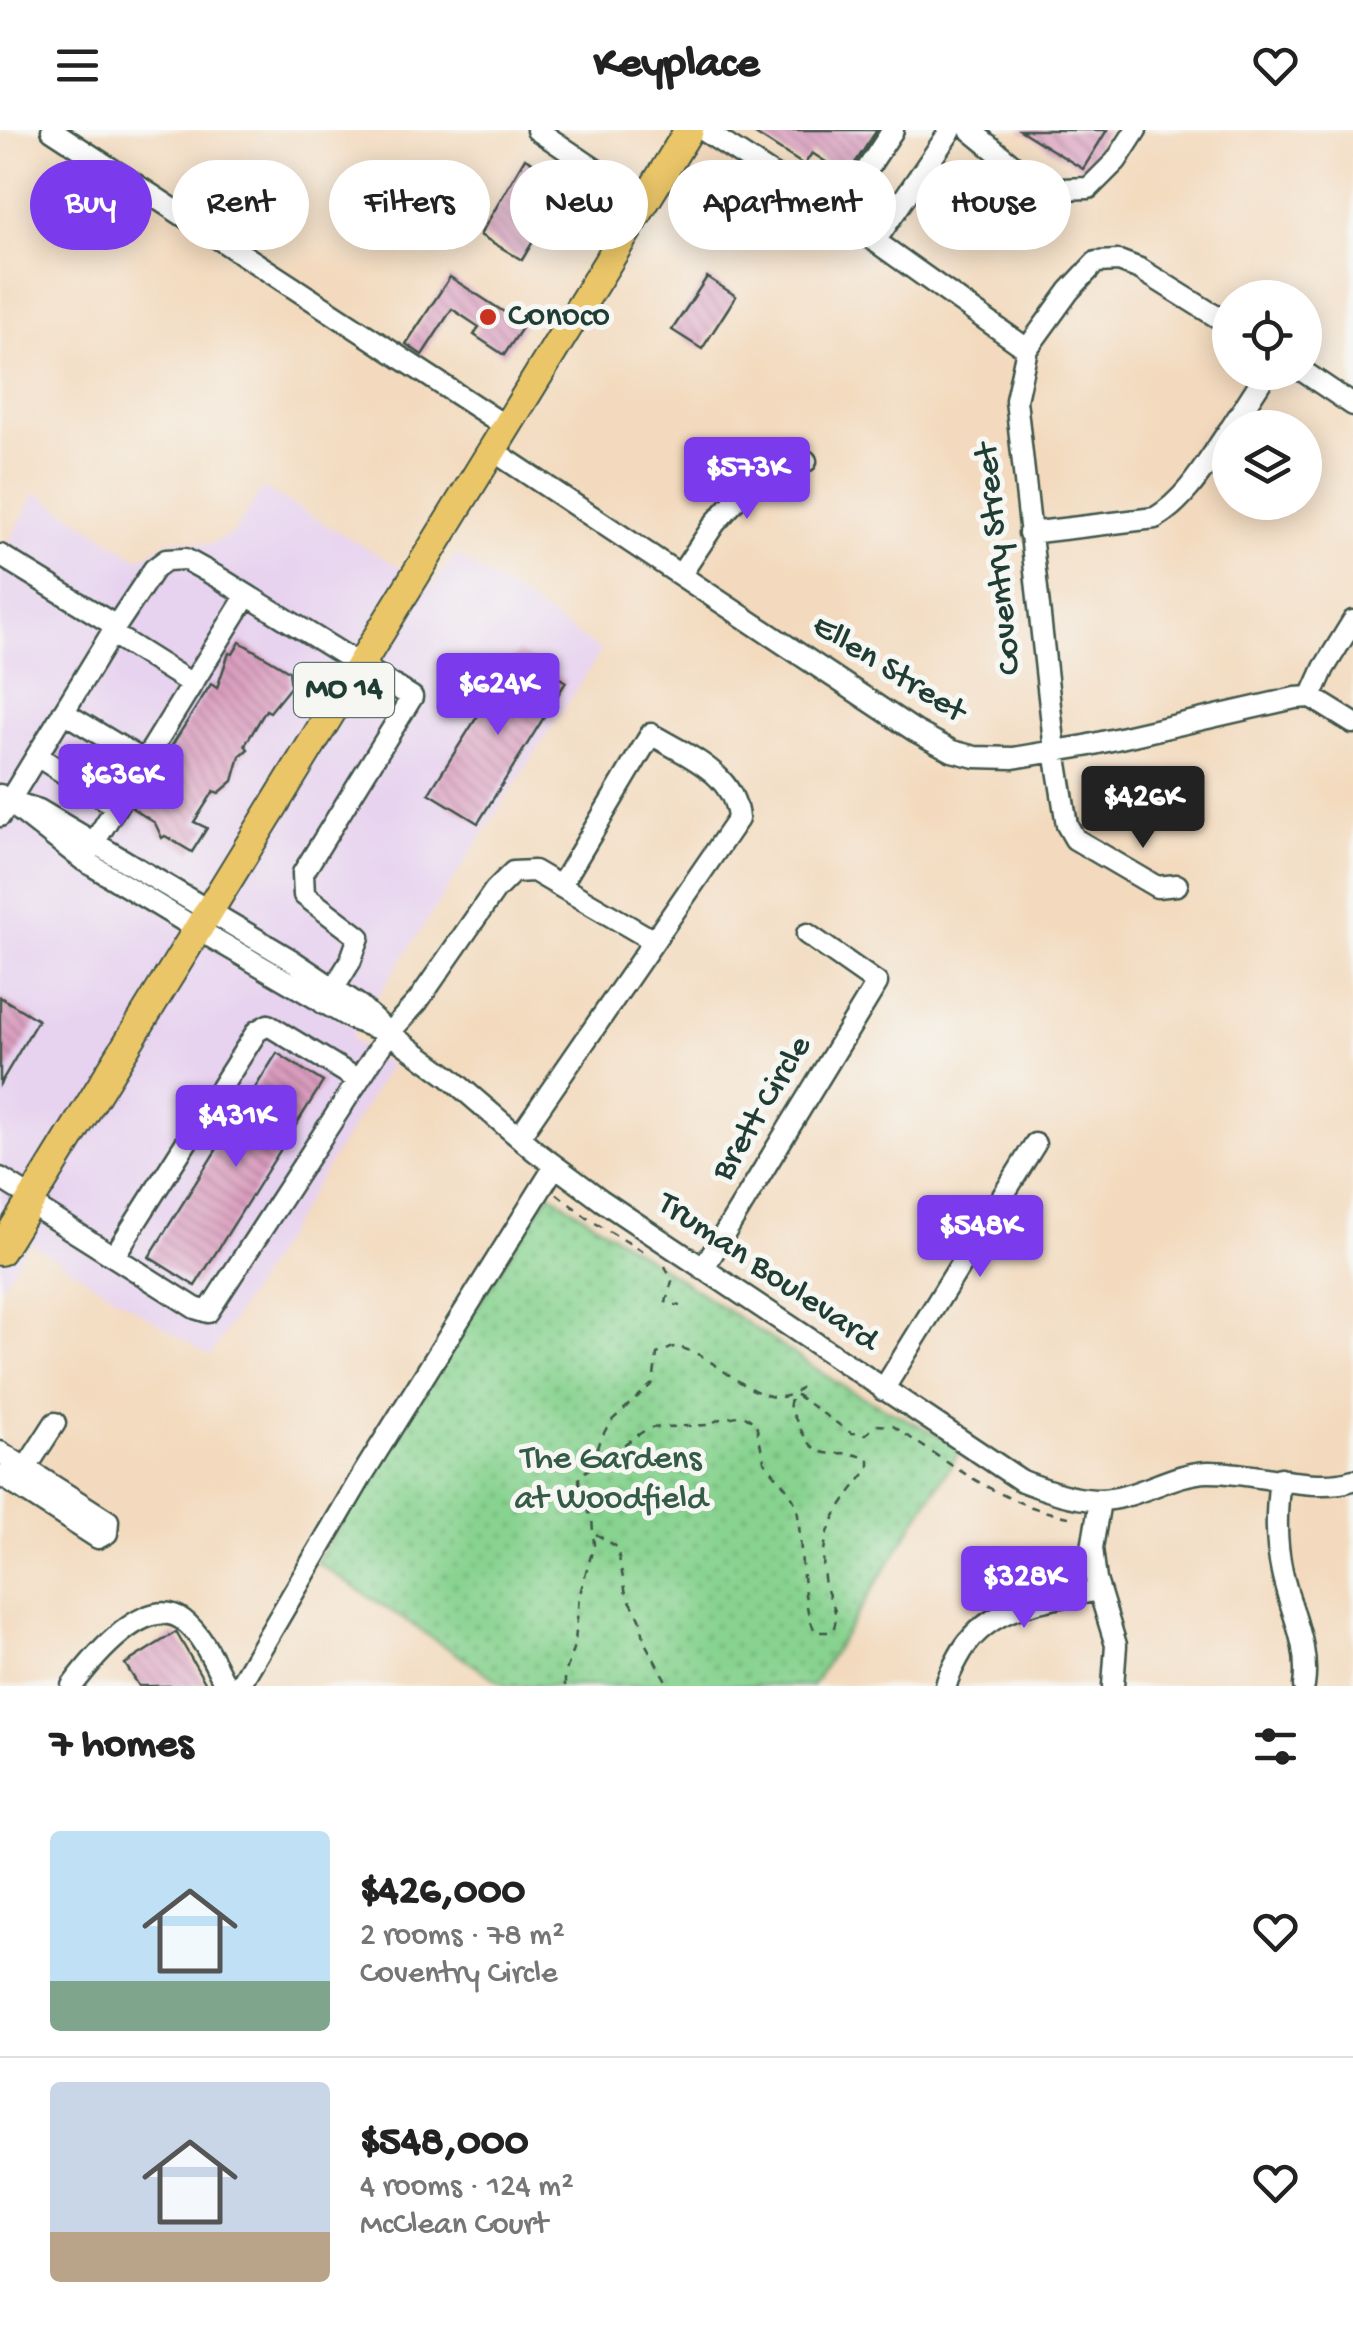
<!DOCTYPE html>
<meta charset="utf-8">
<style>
body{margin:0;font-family:"Gochi Hand",sans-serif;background:#f2f2f2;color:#222;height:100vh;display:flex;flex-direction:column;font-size:38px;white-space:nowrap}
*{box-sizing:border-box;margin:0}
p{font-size:32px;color:#767676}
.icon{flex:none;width:55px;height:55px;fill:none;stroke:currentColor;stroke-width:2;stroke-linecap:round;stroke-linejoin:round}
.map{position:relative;height:1556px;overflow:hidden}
.drawer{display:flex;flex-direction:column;background:#fff;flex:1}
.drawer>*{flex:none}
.top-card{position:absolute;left:30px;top:30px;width:1295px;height:90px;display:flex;gap:20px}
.controls{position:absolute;left:1212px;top:150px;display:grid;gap:20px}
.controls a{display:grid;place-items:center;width:110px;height:110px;border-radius:50%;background:#fff;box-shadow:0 5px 25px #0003;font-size:50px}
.price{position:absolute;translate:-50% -85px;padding:0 22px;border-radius:10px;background:#7c3aed;color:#fff;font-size:32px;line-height:65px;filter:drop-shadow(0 2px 5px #0008)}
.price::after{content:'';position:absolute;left:50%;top:60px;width:30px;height:22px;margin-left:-15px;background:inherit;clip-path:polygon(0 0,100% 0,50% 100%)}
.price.on{background:#222;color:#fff}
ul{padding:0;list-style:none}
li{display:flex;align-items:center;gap:30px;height:250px;padding:0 50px}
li+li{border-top:2px solid #e0e0e0}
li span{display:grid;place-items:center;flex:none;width:280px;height:200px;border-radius:10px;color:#555}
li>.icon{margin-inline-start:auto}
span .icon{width:120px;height:120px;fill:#fffc;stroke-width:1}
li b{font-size:42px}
h2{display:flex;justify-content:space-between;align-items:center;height:120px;padding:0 50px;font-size:42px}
.pill{padding:0 35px;border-radius:45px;background:#fff;box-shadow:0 5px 25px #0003;font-size:35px;line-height:90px}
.pill.on{background:#7c3aed;color:#fff}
header{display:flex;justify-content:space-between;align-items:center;height:130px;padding:0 50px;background:#fff;font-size:45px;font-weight:700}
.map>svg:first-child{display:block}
.built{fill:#e7d2ef}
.green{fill:url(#green-dots);stroke:#548862;stroke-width:2.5}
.building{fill:url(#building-back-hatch)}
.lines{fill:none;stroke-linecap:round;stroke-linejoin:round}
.minor-casing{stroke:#3f5549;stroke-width:25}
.major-casing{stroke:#3f5549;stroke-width:32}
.path{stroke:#3f5549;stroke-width:2.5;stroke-dasharray:8 8;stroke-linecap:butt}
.minor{stroke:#fff;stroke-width:20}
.major{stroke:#ebc669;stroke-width:28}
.poi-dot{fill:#c8321e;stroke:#f6f6f2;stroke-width:4}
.labels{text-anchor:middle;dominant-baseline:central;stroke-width:10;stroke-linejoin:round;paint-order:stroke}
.shield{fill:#f6f6f2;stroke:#60746d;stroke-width:2.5}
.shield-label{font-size:32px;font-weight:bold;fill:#1f3d34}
.poi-label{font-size:35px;fill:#1f3d34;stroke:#f6f6f2;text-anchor:start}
.street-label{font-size:35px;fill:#1f3d34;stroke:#f6f6f2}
.park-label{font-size:35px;fill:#345b46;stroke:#f6f6f2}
</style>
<header><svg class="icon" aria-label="menu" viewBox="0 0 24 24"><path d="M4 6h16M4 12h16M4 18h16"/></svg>Keyplace<svg class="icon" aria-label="heart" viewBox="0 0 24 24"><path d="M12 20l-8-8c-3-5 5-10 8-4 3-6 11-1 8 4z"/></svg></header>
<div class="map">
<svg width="1353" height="1556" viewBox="0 0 1353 1556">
<defs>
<pattern id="green-dots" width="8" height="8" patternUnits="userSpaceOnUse" patternTransform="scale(2.5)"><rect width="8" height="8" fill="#88d390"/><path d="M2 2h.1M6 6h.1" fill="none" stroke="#6fac76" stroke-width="1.8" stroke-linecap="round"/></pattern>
<pattern id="building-back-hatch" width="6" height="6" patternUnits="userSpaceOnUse" patternTransform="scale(2.5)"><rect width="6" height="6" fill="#da9cbe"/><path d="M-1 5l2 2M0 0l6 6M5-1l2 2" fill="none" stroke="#b0809b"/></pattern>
</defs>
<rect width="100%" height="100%" fill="#f6f6f2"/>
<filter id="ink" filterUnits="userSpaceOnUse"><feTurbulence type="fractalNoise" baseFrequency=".01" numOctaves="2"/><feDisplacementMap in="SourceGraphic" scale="20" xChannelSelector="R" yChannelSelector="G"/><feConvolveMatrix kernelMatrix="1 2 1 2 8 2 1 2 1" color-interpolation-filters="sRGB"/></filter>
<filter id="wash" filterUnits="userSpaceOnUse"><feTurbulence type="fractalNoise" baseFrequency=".0048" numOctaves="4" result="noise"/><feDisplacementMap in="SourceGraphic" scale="40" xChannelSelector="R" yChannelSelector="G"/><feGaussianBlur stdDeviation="2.25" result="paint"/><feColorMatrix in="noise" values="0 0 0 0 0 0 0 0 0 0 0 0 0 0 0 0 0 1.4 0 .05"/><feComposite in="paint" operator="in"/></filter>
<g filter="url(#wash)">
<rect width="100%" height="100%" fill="#f3dabe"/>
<!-- built -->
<path class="built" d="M263 358 432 456 456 425 601 521 351 908 390 935 210 1226 29 1112 0 1158V415L6 418 36 362 139 429 173 409 211 414 234 402Z"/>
<!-- green -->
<path class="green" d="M549 1063 845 1258 962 1317 812 1556H506L316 1432Z"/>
<g id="blocks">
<!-- building -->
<path class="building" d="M749 0H877L851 39 843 43 812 23 804 35Z
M1020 0H1107L1083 39Z
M525 28 568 53 522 130 480 105Z
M450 147 524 195 504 225 474 205 479 197 452 179 422 225 406 214Z
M707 147 736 166 702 219 672 200Z
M240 512 289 541 291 556 270 582 266 580 245 615 248 619 240 626 233 651 219 663 214 661 194 692 207 698 192 722 165 706 162 708 155 693 132 678 211 554 217 558 229 523 233 524Z
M518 522 566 552 478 693 429 663Z
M0 867 38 890 0 954Z
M277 923 323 952 195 1156 149 1127Z
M176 1502 207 1556H139L125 1534Z"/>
</g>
</g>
<g filter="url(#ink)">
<use href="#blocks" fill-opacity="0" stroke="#3f5549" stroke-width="2.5"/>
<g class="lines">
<!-- minor casing -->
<g class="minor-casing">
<path id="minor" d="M52 0 507 297
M537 0 645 73
M703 0 875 111 1027 219
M970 0 1014 36 1061 59 1089 58 1116 31 1136 0
M832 84 849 55 860 50 893 0
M875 111 951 0
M1304 242 1353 275
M1231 298 1267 242
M492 320 915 601 952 621 975 627 1013 628 1085 616 1295 568 1311 567 1353 593
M1029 403 1155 388C1189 368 1208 330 1230 299
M0 425 116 496
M681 444 715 393 745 360 806 331
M111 503 192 554
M1311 567 1324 538 1353 491
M63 582 144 631
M37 626 116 676
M0 665 83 730 197 799 352 889 389 903 449 947 535 1021 601 1070 1022 1351C1047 1360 1070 1369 1096 1370 1135 1371 1170 1343 1208 1342 1251 1341 1314 1363 1353 1350
M13 672 39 680 290 829 360 876 380 895
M0 686 116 496 154 439 166 430 185 429 221 449 412 567 303 743 304 765 359 807 350 832 324 874
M87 724 247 465
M1177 755 1157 757 1075 709 1067 695 1055 621 1016 270 1027 219 1069 161 1096 132 1119 131 1140 139 1230 195
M519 1007 738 689C735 643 686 625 651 604L561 755
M0 1048 32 1068
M29 1073 195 1178 208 1182 389 903 418 871 495 760 513 742 534 741 654 811
M114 1126 257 901 268 895 357 949
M703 1139 877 853 807 804
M883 1260 1035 1014
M0 1322 108 1391 107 1403 98 1408 0 1345
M26 1338 55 1293
M1280 1348C1276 1381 1275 1409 1282 1442 1290 1481 1310 1514 1304 1556
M1100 1371 1092 1418 1096 1450 1116 1515 1113 1556
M72 1556C93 1528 146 1463 183 1490 203 1505 215 1535 226 1556
M239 1556 363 1344 555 1036
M946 1556C948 1546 953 1537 958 1528 986 1474 1045 1471 1099 1460"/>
</g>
<!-- major casing -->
<g class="major-casing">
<path id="major" d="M0 1121 689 0"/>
</g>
<!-- path -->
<path class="path" d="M557 1064 590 1090 646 1123
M665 1136 672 1151 666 1172 680 1176
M592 1334 599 1312 610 1292 653 1253 657 1224 676 1216C684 1219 692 1221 699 1225 727 1239 772 1288 801 1257
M596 1404 617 1417 626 1464 640 1488 645 1513 669 1556
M565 1556V1545L575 1512 579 1467 594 1415 592 1388 580 1367 579 1346 648 1298 708 1295 720 1289 744 1285 756 1294 764 1331 791 1364 797 1378C802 1408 801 1482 816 1502H832C843 1481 826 1468 824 1448 819 1398 841 1374 869 1339V1330C835 1311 821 1344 797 1292 791 1280 785 1276 795 1264L851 1303 866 1304 877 1295 893 1296C949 1333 1002 1375 1069 1387"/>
<!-- minor -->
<use href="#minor" class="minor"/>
<!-- major -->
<use href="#major" class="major"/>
</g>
</g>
<!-- markers -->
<circle class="poi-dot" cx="488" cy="187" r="10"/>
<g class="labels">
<!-- shield labels -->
<rect class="shield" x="294" y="533" width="100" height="54" rx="8"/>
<g class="shield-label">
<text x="344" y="560">MO 14</text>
</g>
<!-- poi labels -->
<g class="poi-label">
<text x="508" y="187">Conoco</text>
</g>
<!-- street labels -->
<g class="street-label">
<text transform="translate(1000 429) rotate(-96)">Coventry Street</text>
<text transform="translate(888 540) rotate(32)">Ellen Street</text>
<text transform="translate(763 979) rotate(-59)">Brett Circle</text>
<text transform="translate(767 1143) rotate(34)">Truman Boulevard</text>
</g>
<!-- park labels -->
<g class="park-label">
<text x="611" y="1330">The Gardens<tspan x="611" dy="40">at Woodfield</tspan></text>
</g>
</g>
</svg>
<div class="controls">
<a><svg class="icon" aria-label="locate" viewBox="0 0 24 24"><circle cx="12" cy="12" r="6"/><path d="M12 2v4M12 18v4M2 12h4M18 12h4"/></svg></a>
<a><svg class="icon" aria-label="layers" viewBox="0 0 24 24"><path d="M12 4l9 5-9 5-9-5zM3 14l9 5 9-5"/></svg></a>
</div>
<b class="price" style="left:747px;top:392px">$573K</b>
<b class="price" style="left:498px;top:608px">$624K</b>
<b class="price" style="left:121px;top:699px">$636K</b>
<b class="price on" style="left:1143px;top:721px">$426K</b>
<b class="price" style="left:236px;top:1040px">$431K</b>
<b class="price" style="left:980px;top:1150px">$548K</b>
<b class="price" style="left:1024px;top:1501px">$328K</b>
<div class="top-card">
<a class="pill on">Buy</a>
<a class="pill">Rent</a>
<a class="pill">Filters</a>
<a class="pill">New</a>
<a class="pill">Apartment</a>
<a class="pill">House</a>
</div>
</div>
<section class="drawer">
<h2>7 homes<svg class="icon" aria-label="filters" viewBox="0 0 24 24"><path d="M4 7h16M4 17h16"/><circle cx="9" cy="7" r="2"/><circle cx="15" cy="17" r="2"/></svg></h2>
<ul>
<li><span style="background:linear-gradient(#bfe0f5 75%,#7fa58c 0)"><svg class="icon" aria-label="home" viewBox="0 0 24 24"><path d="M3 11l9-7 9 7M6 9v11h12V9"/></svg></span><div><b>$426,000</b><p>2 rooms · 78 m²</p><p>Coventry Circle</p></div><svg class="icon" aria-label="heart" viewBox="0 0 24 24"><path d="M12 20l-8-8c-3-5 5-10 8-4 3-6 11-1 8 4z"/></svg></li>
<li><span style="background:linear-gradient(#c9d6e8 75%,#b9a48a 0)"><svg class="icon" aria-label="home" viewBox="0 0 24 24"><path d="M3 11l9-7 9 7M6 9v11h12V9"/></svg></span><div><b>$548,000</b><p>4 rooms · 124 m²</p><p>McClean Court</p></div><svg class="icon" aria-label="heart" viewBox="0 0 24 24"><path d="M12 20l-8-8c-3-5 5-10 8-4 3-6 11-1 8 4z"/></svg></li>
</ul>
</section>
